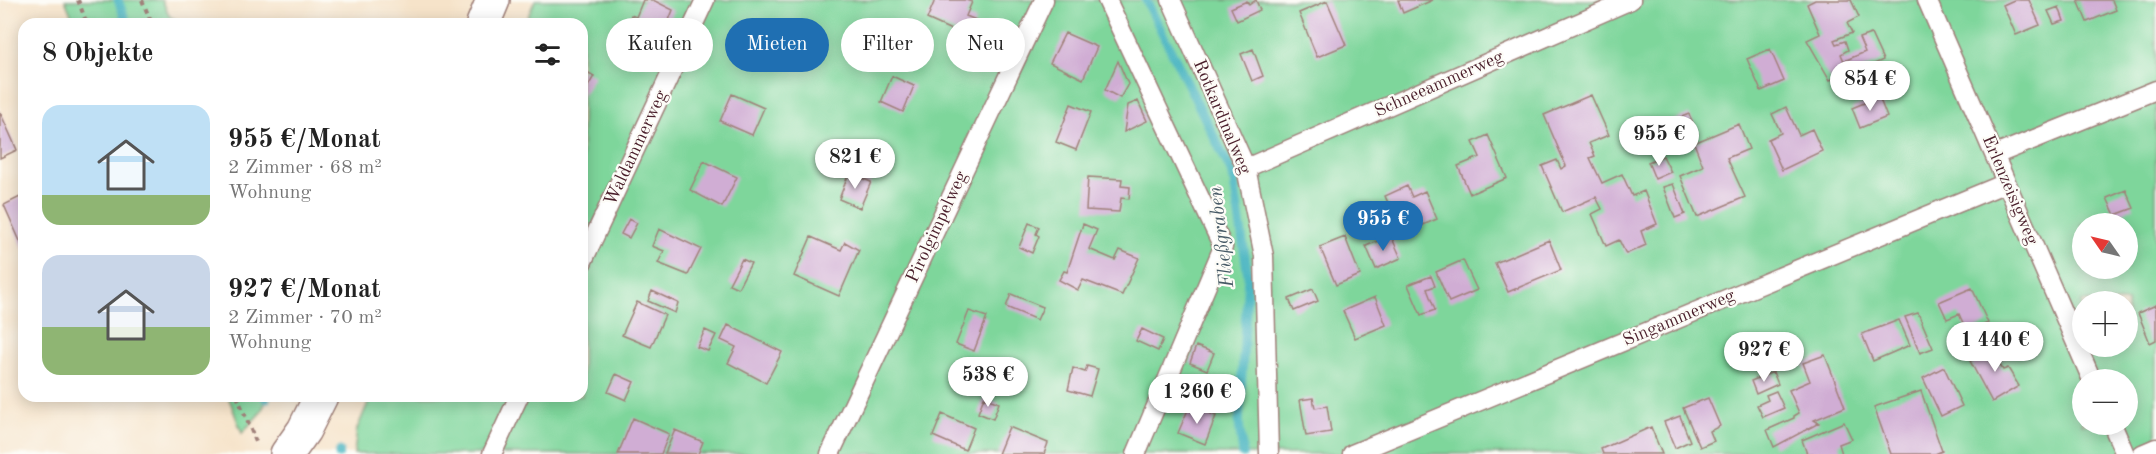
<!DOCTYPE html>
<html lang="de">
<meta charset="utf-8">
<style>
body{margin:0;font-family:"Old Standard TT",serif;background:#f6f6f6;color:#222;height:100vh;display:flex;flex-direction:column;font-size:22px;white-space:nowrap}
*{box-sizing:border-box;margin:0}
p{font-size:20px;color:#767676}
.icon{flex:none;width:33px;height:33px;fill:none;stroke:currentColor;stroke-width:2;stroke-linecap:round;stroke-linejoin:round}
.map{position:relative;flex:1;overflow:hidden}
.drawer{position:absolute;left:18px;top:18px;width:570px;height:384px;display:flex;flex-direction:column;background:#fff;border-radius:18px;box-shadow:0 3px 15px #0003}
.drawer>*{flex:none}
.guide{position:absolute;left:606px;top:18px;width:570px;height:54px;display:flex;gap:12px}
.needle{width:39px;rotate:304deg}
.controls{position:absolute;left:2072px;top:213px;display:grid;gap:12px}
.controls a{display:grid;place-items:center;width:66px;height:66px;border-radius:50%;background:#fff;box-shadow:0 3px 15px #0003;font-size:30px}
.price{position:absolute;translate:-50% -51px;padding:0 14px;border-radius:21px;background:#fff;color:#222;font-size:20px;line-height:39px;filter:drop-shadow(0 2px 3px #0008)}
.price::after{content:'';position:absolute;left:50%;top:36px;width:18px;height:14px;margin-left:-9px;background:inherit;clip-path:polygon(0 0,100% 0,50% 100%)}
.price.on{background:#1f6fb2;color:#fff}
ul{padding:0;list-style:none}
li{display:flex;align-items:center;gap:18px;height:150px;padding:0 24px}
li span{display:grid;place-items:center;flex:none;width:168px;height:120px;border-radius:18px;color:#555}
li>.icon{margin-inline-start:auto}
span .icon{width:72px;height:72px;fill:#fffc;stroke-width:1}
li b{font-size:26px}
h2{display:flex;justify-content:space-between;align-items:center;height:72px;padding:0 24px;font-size:26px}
.pill{padding:0 21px;border-radius:27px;background:#fff;box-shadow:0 3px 15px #0003;font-size:21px;line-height:54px}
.pill.on{background:#1f6fb2;color:#fff}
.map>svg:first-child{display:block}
.green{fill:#7ed69b;stroke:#647a63;stroke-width:1.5;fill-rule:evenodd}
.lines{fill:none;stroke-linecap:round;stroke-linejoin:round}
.stream{stroke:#43b2bf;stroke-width:9}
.building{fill:#d0add4}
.service-casing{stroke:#a0817a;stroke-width:21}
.secondary-casing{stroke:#a0817a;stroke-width:36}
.path{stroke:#a0817a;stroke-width:4;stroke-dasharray:4.5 4.5;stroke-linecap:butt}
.service{stroke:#fff;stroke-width:18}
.secondary{stroke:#fff;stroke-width:33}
.labels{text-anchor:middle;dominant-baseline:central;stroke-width:4.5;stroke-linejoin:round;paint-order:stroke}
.street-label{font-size:18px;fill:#4a1f2b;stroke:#fdfcf7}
.water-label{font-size:20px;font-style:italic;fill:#475a66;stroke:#fdfcf7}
</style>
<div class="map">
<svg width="2156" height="454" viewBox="0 0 2156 454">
<rect width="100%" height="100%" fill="#fdfcf7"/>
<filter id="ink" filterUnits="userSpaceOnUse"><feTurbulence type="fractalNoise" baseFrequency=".0167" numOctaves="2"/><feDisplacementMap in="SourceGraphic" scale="12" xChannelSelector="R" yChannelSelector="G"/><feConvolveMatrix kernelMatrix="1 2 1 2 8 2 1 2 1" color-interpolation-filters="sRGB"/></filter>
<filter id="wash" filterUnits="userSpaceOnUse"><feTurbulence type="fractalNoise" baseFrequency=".008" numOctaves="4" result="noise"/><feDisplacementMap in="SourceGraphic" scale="24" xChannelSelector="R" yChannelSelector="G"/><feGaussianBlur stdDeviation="1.35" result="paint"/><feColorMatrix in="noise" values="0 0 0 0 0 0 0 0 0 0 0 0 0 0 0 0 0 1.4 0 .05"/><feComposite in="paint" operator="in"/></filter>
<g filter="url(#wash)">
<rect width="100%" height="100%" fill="#f6e3c9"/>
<!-- green -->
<path class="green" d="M65 0H162L170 17 185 24H75Z
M535 0H2156V454H354L357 429 371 396H582V24H525ZM2082 224H2127V268H2082ZM2082 302H2127V346H2082ZM2082 380H2127V424H2082Z
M228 396H269L260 413 242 433Z"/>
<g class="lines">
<!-- stream -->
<path class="stream" d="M118 0 127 24
M1146 0 1233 175 1248 276 1239 423 1243 454
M265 396 266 399
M339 454 340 451"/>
</g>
<g id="blocks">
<!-- building -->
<path class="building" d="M643 0H653L673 10 662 38 658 36 655 41 626 28 631 15 636 17Z
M935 0H966L972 2 966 16 976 20 969 38 927 19Z
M1256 0 1260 10 1237 21 1231 8 1247 1 1249 5Z
M1398 0H1433L1403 13Z
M1815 0H1851L1859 17 1847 23 1852 33 1834 40 1836 44 1845 41 1848 50 1841 54 1844 61 1865 52 1859 38 1871 34 1883 60 1847 77 1845 74 1830 80 1807 40 1820 34 1807 4Z
M2014 0H2029L2040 25 2016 35 2003 5Z
M2078 0H2112L2116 10 2087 22Z
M1327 1 1346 45 1317 57 1299 13Z
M2059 7 2064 21 2054 24 2048 11Z
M779 21 806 33 791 66 764 54Z
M1065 33 1097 47 1083 79 1050 63Z
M1253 49 1263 76 1252 81 1241 54Z
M1770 49 1784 81 1761 91 1747 59Z
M1118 61 1128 84 1120 98 1105 90Z
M582 69 594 76 582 97Z
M892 76 914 86 903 112 881 102Z
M732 94 764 108 752 135 720 121Z
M1591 95 1609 135 1589 143 1595 156 1590 158 1602 183 1622 174 1632 196 1644 191 1657 224 1641 231 1646 245 1626 254 1619 240 1606 246 1592 214 1602 209 1596 197 1562 212 1542 166 1557 160 1561 169 1566 166 1544 115Z
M1879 97 1887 117 1860 128 1852 108Z
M1138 101 1147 121 1124 132 1128 105Z
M1071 104 1091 112 1076 150 1056 142Z
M1786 107 1799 135 1812 129 1822 151 1782 170 1768 139 1781 133 1772 114Z
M0 112 17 150 0 158Z
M1689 114 1698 134 1673 145 1664 124Z
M1739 124 1749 149 1727 158 1745 197 1697 217 1680 176 1703 166 1694 143Z
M1488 135 1507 178 1470 194 1458 166 1480 157 1473 142Z
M1663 156 1671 172 1655 179 1648 162Z
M704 161 737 177 722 207 690 190Z
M849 173 871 182 860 208 839 199Z
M1088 177 1122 179 1121 186 1130 187 1129 199 1121 198 1119 212 1086 210Z
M1673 184 1685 214 1675 218 1663 187Z
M1407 186 1412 197 1425 191 1437 219 1402 234 1385 196Z
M2126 190 2134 208 2115 215 2107 198Z
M24 195V250L4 205Z
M629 219 637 223 629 238 621 234Z
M1029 223 1039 227 1036 234 1039 236 1032 253 1019 247Z
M1083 224 1097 230 1089 249 1115 260 1120 250 1139 258 1122 295 1083 280 1078 290 1059 280 1064 271 1067 272Z
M659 229 701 249 688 275 658 263 664 251 652 246Z
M1391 236 1401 258 1376 269 1366 246Z
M811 237 841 250 845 242 859 250 839 296 794 276Z
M1345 237 1360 275 1336 285 1320 247Z
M1549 240 1561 270 1508 292 1495 263Z
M742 259 751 263 738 288 729 284Z
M1463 260 1477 290 1449 302 1436 272Z
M1431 276 1435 286 1427 289 1435 310 1421 315 1408 285Z
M1972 288 1988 323 1967 332 1959 314 1947 319 1939 302Z
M1313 289 1318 301 1294 311 1289 299Z
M652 291 678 303 675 313 648 301Z
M1011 294 1043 307 1037 320 1006 307Z
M1375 297 1386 325 1355 338 1343 311Z
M637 302 665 315 651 347 622 335Z
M2156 305V340L2150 343 2138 313Z
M969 311 987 317 974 351 956 344Z
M1918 313 1933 348 1920 353 1905 317Z
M1899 320 1910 345 1873 361 1862 334Z
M728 325 782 352 766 383 728 363 736 347 721 340Z
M1142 329 1163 339 1158 351 1136 341Z
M705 330 716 335 708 351 697 347Z
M2003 343 2010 355 1998 362 2003 370 2008 368 2019 386 1992 402 1970 361Z
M1196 346 1214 353 1207 370 1190 363Z
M1825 355 1845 407 1814 420 1819 423 1774 447 1767 430 1794 418V416L1799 413 1789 390 1810 381 1803 363Z
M1087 366 1098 369 1090 396 1068 390 1073 368 1085 372Z
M1944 367 1962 406 1941 416 1923 378Z
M1773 372 1778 384 1756 394 1751 381Z
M616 374 634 382 626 400 608 392Z
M1776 391 1784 408 1763 417 1757 405 1768 400 1766 395Z
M1921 391 1942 451 1935 454H1891L1874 407Z
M984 397 999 403 993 419 978 413Z
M1313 398 1315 408 1327 406 1331 432 1306 436 1300 400Z
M1708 398 1720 426 1710 431 1714 441 1700 447 1683 408Z
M1190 405 1216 416 1205 444 1178 433Z
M942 414 974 428 965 450 933 436Z
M1680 416 1690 441 1675 448 1664 422Z
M633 418 669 434 661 454H618Z
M1844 422 1852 439 1839 444 1842 454H1807L1802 440Z
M1009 427 1048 443 1044 454H998Z
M1651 427 1662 454H1603L1601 449Z
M675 430 703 442 698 454 665 453Z"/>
</g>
</g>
<g filter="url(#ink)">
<use href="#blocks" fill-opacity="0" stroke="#a0817a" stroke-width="1.5"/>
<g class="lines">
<!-- service casing -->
<g class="service-casing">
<path id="service" d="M1107 0 1223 247 1136 454
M1171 0 1246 168 1264 256 1269 454
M1927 0 2092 380
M1995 155 2156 90
M1246 168 1631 0
M582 263 705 0
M2112 424 2125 454
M492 454 519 396
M830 454 1044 0
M1352 454 2006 183
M2142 454 2156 448"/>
</g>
<!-- secondary casing -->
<g class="secondary-casing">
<path id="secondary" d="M483 24 493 0
M287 454 304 430 321 396"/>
</g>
<!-- path -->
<path class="path" d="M78 0 87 24
M142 0 152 24
M237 396 256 442"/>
<!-- service -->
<use href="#service" class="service"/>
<!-- secondary -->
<use href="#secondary" class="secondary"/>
</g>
</g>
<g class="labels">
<!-- street labels -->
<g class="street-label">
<text transform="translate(1439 84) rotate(-24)">Schneeammerweg</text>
<text transform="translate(1222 117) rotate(67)">Rotkardinalweg</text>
<text transform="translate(636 148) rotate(-65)">Waldammerweg</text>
<text transform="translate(2010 190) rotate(67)">Erlenzeisigweg</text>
<text transform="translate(937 227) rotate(-65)">Pirolgimpelweg</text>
<text transform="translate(1679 318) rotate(-23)">Singammerweg</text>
</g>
<!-- water labels -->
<g class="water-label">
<text transform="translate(1222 237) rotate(-97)">Fließgraben</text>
</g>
</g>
</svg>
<div class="controls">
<a><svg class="needle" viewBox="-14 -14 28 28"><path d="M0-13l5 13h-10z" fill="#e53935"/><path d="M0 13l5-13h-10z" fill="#767676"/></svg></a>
<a>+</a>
<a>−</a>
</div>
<b class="price" style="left:1870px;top:112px">854 €</b>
<b class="price" style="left:1659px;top:167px">955 €</b>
<b class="price" style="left:855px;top:190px">821 €</b>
<b class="price on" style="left:1383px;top:252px">955 €</b>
<b class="price" style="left:1995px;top:373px">1 440 €</b>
<b class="price" style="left:1764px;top:383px">927 €</b>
<b class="price" style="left:988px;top:408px">538 €</b>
<b class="price" style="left:1197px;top:425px">1 260 €</b>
<div class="guide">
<a class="pill">Kaufen</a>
<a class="pill on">Mieten</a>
<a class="pill">Filter</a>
<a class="pill">Neu</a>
</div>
<section class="drawer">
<h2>8 Objekte<svg class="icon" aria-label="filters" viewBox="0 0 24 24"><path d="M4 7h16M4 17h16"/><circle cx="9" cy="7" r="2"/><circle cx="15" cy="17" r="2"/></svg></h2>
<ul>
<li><span style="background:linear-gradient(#bfe0f5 75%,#8fb573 0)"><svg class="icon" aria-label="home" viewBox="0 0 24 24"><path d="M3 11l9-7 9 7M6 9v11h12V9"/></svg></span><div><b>955 €/Monat</b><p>2 Zimmer · 68 m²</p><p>Wohnung</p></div></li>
<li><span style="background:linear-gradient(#c9d6e8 60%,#8fb573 0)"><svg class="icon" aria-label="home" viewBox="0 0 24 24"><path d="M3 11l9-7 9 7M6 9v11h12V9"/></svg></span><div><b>927 €/Monat</b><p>2 Zimmer · 70 m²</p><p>Wohnung</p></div></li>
</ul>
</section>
</div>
